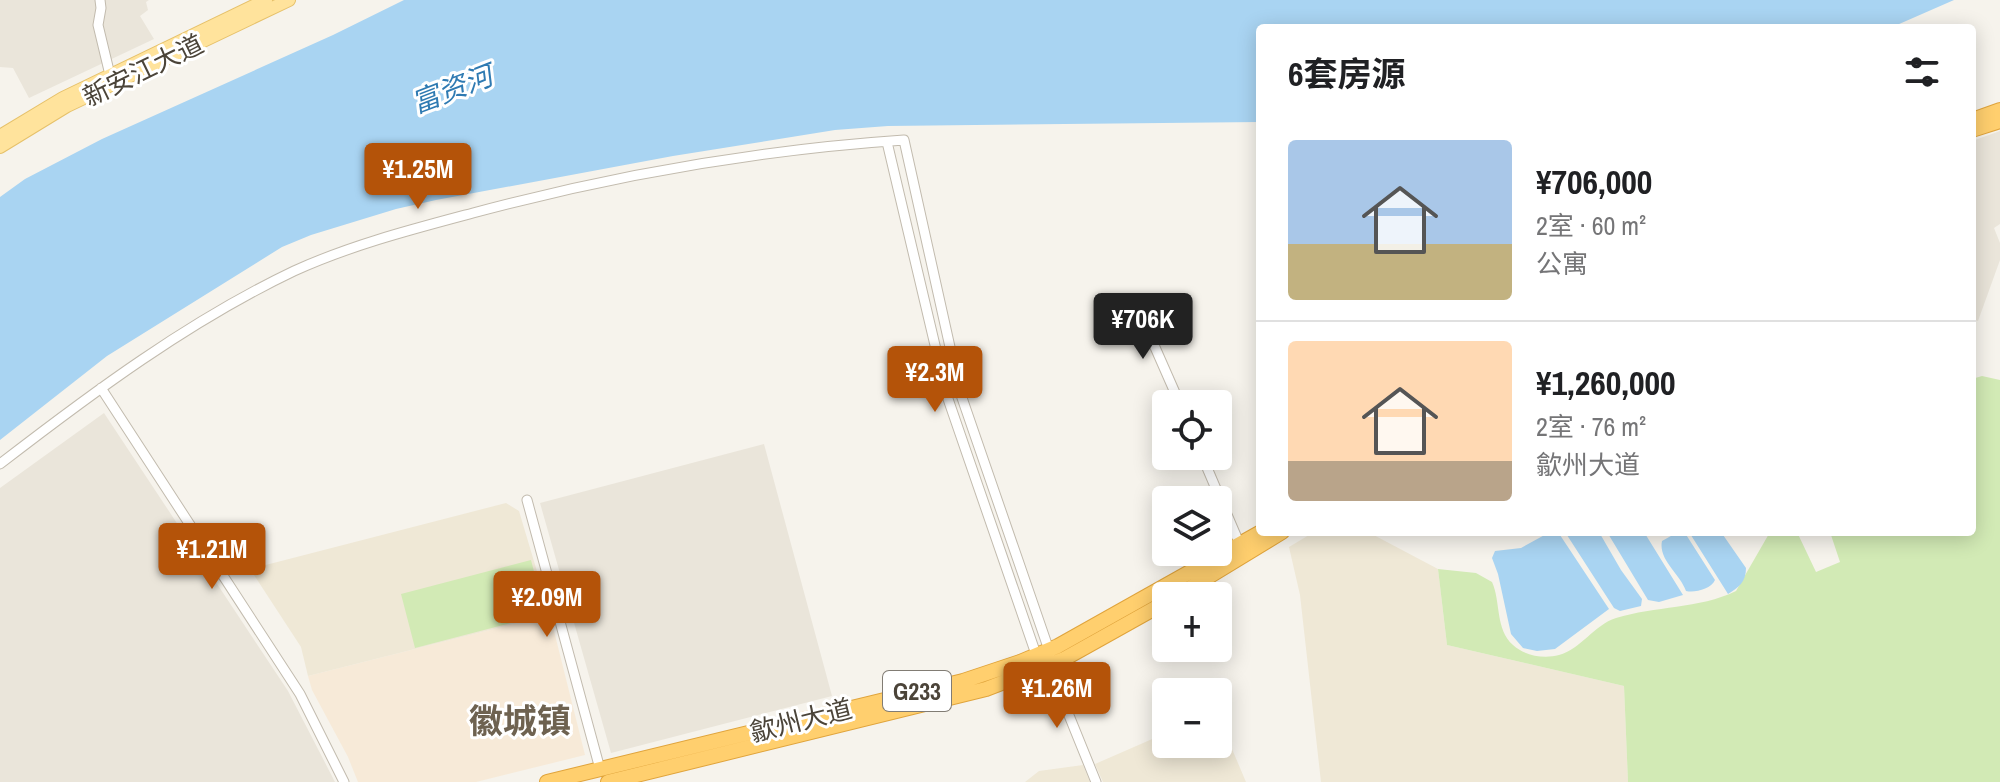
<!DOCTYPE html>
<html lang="zh">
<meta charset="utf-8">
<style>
body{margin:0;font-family:"Archivo Narrow","Noto Sans SC",sans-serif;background:#f6f6f6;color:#202124;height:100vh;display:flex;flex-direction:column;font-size:30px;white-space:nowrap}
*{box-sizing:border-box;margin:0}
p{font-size:26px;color:#757577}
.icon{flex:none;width:44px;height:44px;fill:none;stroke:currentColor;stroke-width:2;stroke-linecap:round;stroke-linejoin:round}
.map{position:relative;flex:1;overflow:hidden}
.details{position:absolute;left:1256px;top:24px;width:720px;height:512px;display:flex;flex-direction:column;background:#fff;border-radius:8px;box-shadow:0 4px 20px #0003}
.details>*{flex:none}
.controls{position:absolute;left:1152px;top:390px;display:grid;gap:16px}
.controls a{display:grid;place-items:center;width:80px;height:80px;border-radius:8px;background:#fff;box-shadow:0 4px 20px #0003;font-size:40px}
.price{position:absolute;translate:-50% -68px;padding:0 18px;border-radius:8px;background:#b45309;color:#fff;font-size:26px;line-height:52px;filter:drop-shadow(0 2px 4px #0008)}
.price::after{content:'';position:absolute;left:50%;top:48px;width:24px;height:18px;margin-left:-12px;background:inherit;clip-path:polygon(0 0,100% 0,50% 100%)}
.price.on{background:#222;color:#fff}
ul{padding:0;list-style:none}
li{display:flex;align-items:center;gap:24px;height:200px;padding:0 32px}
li+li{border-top:2px solid #e0e0e0}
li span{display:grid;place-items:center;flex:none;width:224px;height:160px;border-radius:8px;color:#555}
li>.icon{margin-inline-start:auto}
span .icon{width:96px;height:96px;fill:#fffc;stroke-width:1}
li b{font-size:34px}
h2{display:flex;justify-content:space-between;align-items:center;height:96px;padding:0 32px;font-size:34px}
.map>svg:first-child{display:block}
.residential{fill:#eae5da}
.commercial{fill:#f7ead8}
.education{fill:#efe8d6}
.green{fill:#d2eab5}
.water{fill:#a9d4f2}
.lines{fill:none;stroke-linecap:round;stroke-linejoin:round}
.minor-casing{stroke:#c2bbae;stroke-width:11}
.major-casing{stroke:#e6c16a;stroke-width:14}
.highway-casing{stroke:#e0a43c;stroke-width:16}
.minor{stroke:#fff;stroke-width:9}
.major{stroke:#ffe39c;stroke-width:12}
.highway{stroke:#ffcf6e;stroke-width:14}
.labels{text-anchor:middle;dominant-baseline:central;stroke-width:6;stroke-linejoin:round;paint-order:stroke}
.shield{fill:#fff;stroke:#817c74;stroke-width:2}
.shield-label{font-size:24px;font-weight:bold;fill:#4b4439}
.street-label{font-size:26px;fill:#4b4439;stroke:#fff}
.water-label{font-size:28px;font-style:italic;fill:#2e7ab2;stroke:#fff}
.district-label{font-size:34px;font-weight:bold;fill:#6e6250;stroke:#fff}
</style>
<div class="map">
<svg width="2000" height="782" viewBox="0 0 2000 782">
<rect width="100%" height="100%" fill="#f6f3ec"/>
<!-- residential -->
<path class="residential" d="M0 0H149L146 2 148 10 140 16 154 39 29 98 13 68 0 67Z
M2000 131V224L1994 228 2000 243V260L1978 321 1972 319V141Z
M104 413 288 691 335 782H0V488Z
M764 444 832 696 611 753 540 503Z"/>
<!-- commercial -->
<path class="commercial" d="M550 615 585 755 476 782H358L348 757 312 690 308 676Z"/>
<!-- education -->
<path class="education" d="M506 503 519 511 550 615 308 676 301 647 250 569Z
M1314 532H1368L1438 569 1447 645 1624 686 1628 782H1321L1300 595 1289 547Z
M1218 716 1246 782H1103L1095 764 1166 733V744H1218Z
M1083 765 1090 782H1025L1039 771Z"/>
<!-- green -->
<path class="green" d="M1982 376 2000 380V782H1628L1624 686 1447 645 1438 569 1476 573 1492 582C1501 602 1495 629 1513 645 1525 656 1544 659 1559 655 1581 649 1594 625 1616 618 1655 606 1699 609 1736 591L1770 532H1797L1816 572 1840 562 1830 532H1972V379Z
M531 560 545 614 415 648 401 594Z"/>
<!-- water -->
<path class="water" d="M404 0H1954L1890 28H1260V122L888 126 835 130 673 156 436 200 396 209 311 235 282 247 107 356 0 440V197L25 179 102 139 333 35Z
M1550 532H1558L1609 609 1555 649 1537 651 1523 648 1511 634 1498 574 1492 558 1495 551 1521 548Z
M1565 532H1599L1621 570 1642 599 1641 606 1620 611 1614 608Z
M1607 532H1644L1683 595 1659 602 1648 600Z
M1678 532 1685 533 1715 580C1711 589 1695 593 1686 591 1680 574 1658 560 1662 541Z
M1689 532H1721L1746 568C1746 582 1739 587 1728 594Z"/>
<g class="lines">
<!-- minor casing -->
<g class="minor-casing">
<path id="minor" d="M100 0 101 8 98 25 110 75
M887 142 947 396 1038 660
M1136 304 1180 404
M101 388 300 694 344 782
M1202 456 1240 545
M0 464C92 393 189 321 294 271 351 245 413 229 473 213 614 175 758 150 904 140L960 392 1050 653
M527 500 600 769
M1049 666 1096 782"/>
</g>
<!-- major casing -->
<g class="major-casing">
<path id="major" d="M0 136 63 98 266 0
M0 147 67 106 289 0"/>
</g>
<!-- highway casing -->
<g class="highway-casing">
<path id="highway" d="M1972 120 2000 110
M1972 130 2000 121
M1177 596 1282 532
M547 782 963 681 1020 662 1058 646 1261 532
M608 782 986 689 1064 659 1166 602"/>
</g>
<!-- minor -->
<use href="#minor" class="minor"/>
<!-- major -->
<use href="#major" class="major"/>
<!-- highway -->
<use href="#highway" class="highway"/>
</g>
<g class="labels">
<!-- shield labels -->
<rect class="shield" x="883" y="671" width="68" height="40" rx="6"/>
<g class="shield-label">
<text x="917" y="691">G233</text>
</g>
<!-- street labels -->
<g class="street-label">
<text transform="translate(143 70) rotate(-26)">新安江大道</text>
<text transform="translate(801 720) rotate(-14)">歙州大道</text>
</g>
<!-- water labels -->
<g class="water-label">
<text transform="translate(452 89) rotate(-21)">富资河</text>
</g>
<!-- district labels -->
<g class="district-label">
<text x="520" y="721">徽城镇</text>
</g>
</g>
</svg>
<div class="controls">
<a><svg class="icon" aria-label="locate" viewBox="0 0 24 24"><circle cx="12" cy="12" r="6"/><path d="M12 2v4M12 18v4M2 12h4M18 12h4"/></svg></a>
<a><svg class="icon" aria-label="layers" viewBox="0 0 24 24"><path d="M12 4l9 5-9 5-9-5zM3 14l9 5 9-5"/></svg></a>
<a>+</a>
<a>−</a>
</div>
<b class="price" style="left:418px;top:211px">¥1.25M</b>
<b class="price on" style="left:1143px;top:361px">¥706K</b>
<b class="price" style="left:935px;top:414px">¥2.3M</b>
<b class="price" style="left:212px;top:591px">¥1.21M</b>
<b class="price" style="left:547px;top:639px">¥2.09M</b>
<b class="price" style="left:1057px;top:730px">¥1.26M</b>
<section class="details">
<h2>6套房源<svg class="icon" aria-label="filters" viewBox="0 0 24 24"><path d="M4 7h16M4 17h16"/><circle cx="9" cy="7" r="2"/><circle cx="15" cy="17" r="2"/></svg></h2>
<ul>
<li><span style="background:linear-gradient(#a9c7e8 65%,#c2b280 0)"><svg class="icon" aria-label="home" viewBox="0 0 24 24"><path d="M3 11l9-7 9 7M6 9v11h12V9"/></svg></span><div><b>¥706,000</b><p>2室 · 60 m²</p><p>公寓</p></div></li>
<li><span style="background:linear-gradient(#ffd9b3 75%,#b9a48a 0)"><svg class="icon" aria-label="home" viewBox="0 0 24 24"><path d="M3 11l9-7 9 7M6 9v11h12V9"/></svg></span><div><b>¥1,260,000</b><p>2室 · 76 m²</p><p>歙州大道</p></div></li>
</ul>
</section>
</div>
